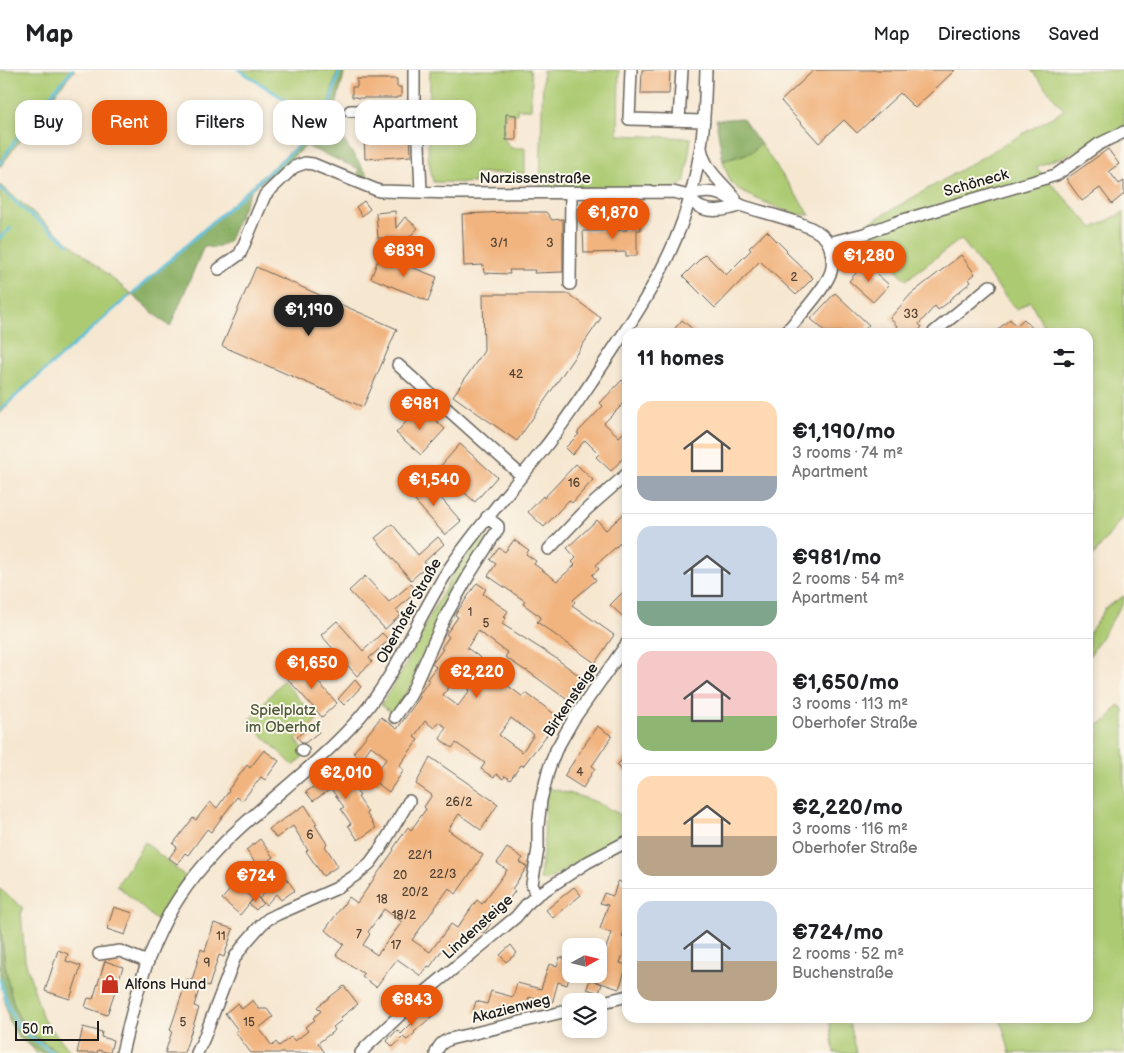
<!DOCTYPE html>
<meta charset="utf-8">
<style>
body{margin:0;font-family:"Balsamiq Sans",sans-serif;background:#f6f6f6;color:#202124;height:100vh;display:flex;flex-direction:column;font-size:19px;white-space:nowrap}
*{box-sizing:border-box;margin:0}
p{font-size:16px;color:#757577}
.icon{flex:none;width:28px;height:28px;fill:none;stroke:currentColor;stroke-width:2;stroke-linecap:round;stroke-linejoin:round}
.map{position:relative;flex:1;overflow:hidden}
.sheet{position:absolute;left:622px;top:258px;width:471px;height:695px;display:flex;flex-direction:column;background:#fff;border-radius:15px;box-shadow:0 2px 8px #0003}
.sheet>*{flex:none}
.hud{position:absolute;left:15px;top:30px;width:475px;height:45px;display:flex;gap:10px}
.needle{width:32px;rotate:82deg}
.fabs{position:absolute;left:562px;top:868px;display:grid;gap:10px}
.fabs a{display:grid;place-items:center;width:45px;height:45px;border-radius:10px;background:#fff;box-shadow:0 2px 8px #0003;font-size:25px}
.scale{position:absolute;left:15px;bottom:12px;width:84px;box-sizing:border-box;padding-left:5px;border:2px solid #1c1c1c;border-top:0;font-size:14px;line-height:18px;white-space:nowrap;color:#1c1c1c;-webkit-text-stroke:4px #fbf7ec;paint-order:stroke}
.price{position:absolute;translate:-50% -42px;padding:0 11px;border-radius:18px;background:#ea580c;color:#fff;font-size:16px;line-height:32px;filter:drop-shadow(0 1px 2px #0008)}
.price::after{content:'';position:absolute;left:50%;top:30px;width:15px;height:11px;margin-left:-8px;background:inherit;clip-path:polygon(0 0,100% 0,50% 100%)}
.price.active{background:#222;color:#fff}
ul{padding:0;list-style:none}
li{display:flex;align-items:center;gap:15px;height:125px;padding:0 15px}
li+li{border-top:1px solid #e0e0e0}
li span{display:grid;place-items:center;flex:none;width:140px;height:100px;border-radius:15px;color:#555}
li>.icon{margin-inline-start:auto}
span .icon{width:60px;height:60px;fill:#fffc;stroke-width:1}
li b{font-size:21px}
h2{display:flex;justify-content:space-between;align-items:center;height:60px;padding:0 15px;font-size:21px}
.pill{padding:0 18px;border-radius:15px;background:#fff;box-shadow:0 2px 8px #0003;font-size:18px;line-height:45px}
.pill.active{background:#ea580c;color:#fff}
header{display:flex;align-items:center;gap:30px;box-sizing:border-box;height:70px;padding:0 25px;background:#fff;border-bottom:1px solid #e0e0e0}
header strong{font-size:24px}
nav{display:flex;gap:28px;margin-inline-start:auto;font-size:18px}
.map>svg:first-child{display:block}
.green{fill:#acca71;stroke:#647346}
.forest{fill:#89ae63;stroke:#526540}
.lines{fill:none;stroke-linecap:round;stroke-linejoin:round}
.stream{stroke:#5dc0db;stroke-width:3}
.building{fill:#f1b47f;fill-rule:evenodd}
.minor-casing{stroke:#68635b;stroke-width:14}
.minor{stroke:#fff;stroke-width:11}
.labels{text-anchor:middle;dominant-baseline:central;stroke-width:4;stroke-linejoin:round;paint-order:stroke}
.number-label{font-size:12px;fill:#514235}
.street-label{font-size:15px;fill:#1c1c1c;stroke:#fbf7ec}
.park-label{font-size:15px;fill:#4e593a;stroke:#fbf7ec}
.poi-label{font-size:15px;fill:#1c1c1c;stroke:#fbf7ec;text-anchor:start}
</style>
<header>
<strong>Map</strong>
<nav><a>Map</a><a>Directions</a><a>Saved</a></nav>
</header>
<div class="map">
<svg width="1124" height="983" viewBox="0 0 1124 983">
<rect width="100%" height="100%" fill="#fbf7ec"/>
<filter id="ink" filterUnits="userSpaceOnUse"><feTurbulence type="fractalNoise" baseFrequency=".02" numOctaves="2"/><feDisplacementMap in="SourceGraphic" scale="10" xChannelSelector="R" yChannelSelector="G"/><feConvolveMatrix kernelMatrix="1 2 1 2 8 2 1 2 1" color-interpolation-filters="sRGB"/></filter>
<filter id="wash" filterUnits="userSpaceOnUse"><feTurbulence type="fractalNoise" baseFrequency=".0096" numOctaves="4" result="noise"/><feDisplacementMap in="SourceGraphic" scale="20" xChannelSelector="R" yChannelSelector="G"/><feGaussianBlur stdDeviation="1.12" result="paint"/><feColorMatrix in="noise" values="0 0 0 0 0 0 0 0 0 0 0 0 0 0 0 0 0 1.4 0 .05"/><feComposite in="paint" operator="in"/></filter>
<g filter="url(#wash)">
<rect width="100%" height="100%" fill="#f6e7d1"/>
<!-- green -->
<path class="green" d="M0 0H75L57 21 0 97Z
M240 0H338L323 52 279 26Z
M430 0H530L532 13 531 39H517V44H505L504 69 511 78H525V103H475L474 113 433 112 428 86Z
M543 0H619L618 65 691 68 685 110 682 114 673 119H540Z
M1031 0H1124V62L1036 97 1093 158 1124 142V445L1089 492V262H1047L1030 231 1016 240 961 169 906 210 864 164 836 172 1064 40Z
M760 73 810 145 793 144 750 126 739 120 730 111 723 91 752 82Z
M0 115 131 224 24 317 0 344Z
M486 461 489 464 417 607 394 644 381 635 404 598 433 540 455 501Z
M1124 526V531L1089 587V564L1106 537Z
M283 610 317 650 296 669 306 683 294 696 248 652Z
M1118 635 1124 639V983H1010L1000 948H1089V654L1094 656 1108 650Z
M548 718 572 724 594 731 627 748V763L546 811 541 810 540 807 544 775 545 732Z
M145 772 186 807 157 851 117 815Z
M0 819 23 838 21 841 25 890 43 949 72 983H36L32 977 25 957 16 941 7 909 0 853Z
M829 948H848L856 983H834Z"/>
<!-- forest -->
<path class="forest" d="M338 0H345L334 43 333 55 373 113 356 108 359 99 306 76 276 101 251 120 228 172 214 178 204 176 170 257 131 224 323 52Z
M742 48 760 73 752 82 723 91 716 50Z
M0 853C3 878 8 940 26 958 35 967 49 976 60 983H45L32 977 18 967 9 951 0 907Z"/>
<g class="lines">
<!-- stream -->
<path class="stream" d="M239 0 323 54
M0 93 31 48 72 0
M0 118 28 143 69 174
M0 168 11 158
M133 223 323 54 340 0
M0 340 129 226
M0 909 8 936 19 959 53 983"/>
</g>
<g id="blocks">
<!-- building -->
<path class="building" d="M642 0H670L669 24H641Z
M814 0H955L915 38 900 23 857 63 844 50 819 73 781 31Z
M357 9H397V17H401V27H397V28H357V27H352V17H357Z
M506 44 516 45V70H506Z
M410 62 411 86 365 89 364 65Z
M1108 79 1119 94 1109 101 1119 114 1124 111V124L1112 134 1100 118 1082 131 1066 109Z
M364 131 370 139 362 146 356 137Z
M395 141 396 158 405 147 418 158 403 174 399 168H378L376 143Z
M509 142H546L552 150 563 149V202L534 203 535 200H509L510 204 484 203 483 195 464 196 462 144Z
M627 149H640L641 160H637V186H626V182L584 183 583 161 627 160Z
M767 161 787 181 786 182 813 208 796 225 760 191 715 238 683 206 705 184 726 205 751 180 749 178Z
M380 185 437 207 428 231 371 208Z
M961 185 975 204 969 209 971 212 949 230 950 231 938 240 935 236 919 254 922 257 917 262H900L895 258 897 256 890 248 911 224Z
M865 193 889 215 873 232 849 211Z
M256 197 397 259 363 337 222 276Z
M835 223 869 255 866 258 871 262H826L811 249Z
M483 224H568L601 248 517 371 453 326 484 281Z
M1010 249 1016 256 1024 249 1036 262H995Z
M682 250 696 262H672Z
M622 310 628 316V329L604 353 619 367 628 358V383L611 401 596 387 599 384 585 370 572 385 565 378 579 364 577 363 603 336 600 333Z
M420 336 445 359 421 385 396 363Z
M460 374 497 407 475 432 438 399Z
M576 394 593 410 572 433 569 430 544 457 528 442 543 426 544 428Z
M424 409 461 451 445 465 408 423Z
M628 440V466L596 495 599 499 592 505 596 510 573 530 575 532 572 535 614 565 595 593 537 552 541 547 523 534 525 531 488 506 496 494 490 490 499 478 505 482 514 470 529 480 526 484 536 491 534 494 557 511 575 495 572 492 576 488 567 478 597 450 606 460Z
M392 454 418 485 438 467 444 474 424 492 427 496 411 510 375 468Z
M365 506 389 532 411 514 417 521 396 540 401 545 385 559 349 521Z
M477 513 486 519 483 524 508 541 504 547 506 548 502 554 554 587 585 610 569 631 526 600V601L505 587 508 583 478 561 467 578 478 586 483 591 482 592 493 601 491 603 523 627 526 623 560 648 523 696 521 695 510 710 505 706 503 709 496 704 494 708 481 699 485 693 456 673 452 678 440 669 446 657 438 652 434 658 425 651 414 667 418 670 399 696 404 700 389 722 371 709 387 688 371 676 362 689 353 683 381 647 397 659 407 645 420 627 419 625 429 610 427 609 436 597 432 594 443 579 441 578 449 567 446 564 458 547 455 545ZM455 609 470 620 458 636 443 625ZM511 648 534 665 522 682 499 665Z
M628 517V551L610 535Z
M337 551 363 581 382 563 389 570 369 588 372 592 357 606 321 565Z
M301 593 337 633 322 647 286 607Z
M355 610 361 617 344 635 338 629Z
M313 653 319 662 305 673H302L297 667Z
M597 656 612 666 592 696 595 698 583 718 564 706Z
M264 680 279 691 265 710 261 707 242 731 237 727 211 762 207 759 188 785 185 783 177 794 169 788 177 777 173 774 193 748 196 750 210 732 217 738 229 721 228 720 247 695 250 698Z
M628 684V706L617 695Z
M430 687 498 734 481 760 459 744 448 760 483 785 456 824 449 818 412 870 430 882 451 854 457 858 477 830 482 834 507 800 497 793 507 778 523 788 520 792 527 797 512 819 515 821 502 839H501L484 863 478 859 476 862 470 858 450 886 442 880 430 897 428 896 421 906 397 889 376 917 362 906 364 904 336 885 344 874 325 860 349 827 357 833 394 780 393 779 408 757 411 760 426 739 424 737 432 725 416 714ZM384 839 402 852 377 885 363 875 370 864 368 862Z
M342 694 352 709 350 711 360 726 358 727 368 742 366 743 376 758 358 770 348 755 351 754 341 739 344 737 331 719 313 731 306 722 326 708 325 706Z
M305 735 317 754 315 755 327 774 325 776 338 796 323 806 306 781 308 780 293 756 276 768 269 759Z
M260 769 273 787 259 798 246 780Z
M281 802 295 820 281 830 276 824 266 835 259 829 270 816 268 813Z
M618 811 628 815V829L624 840 628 842V851L622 867 628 868V870L620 893 627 895 619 919 595 911 598 904H599V900L611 863 600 859 608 835 600 833 604 823 613 826Z
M235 814 253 829 240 845 222 829Z
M574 817 581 825 553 848 546 840Z
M256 826 263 833 256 840 249 834Z
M114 837 133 843 125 865 107 859Z
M214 853 233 859 224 887 219 885 209 916 201 913 194 936 199 938 184 983H165L172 961 170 960 187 909 192 910 201 879 205 881Z
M511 875 517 883 506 892 500 885Z
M58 880 68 884 66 891 81 896 70 929 45 921Z
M560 887 571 890V899L567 915 558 912 552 934 529 927 525 943 500 937 497 949 473 942 476 931 487 934 491 921 513 927 517 913 541 919 549 894 557 896Z
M105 891 123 897 107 945 85 937 88 928 93 929Z
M590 909 602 914 599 923 587 919Z
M344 916 358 934 340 948 342 950 333 957 335 960 318 973 325 983H251L235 962 238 960 225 943 238 933 242 939 253 930 259 939H267L273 947 259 958 272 976 276 972 279 976 291 967 295 971 308 961 305 957 315 950 313 948 321 941 317 937Z
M429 936 436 943 414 962 415 963 407 970 403 967 393 977 387 971 397 960 401 964 418 947 417 946Z
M83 957 102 962 101 967 113 970 110 983 98 980 97 983H77Z"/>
</g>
</g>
<g filter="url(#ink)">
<use href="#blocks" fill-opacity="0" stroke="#68635b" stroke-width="1"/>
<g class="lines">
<!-- minor casing -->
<g class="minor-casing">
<path id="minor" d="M414 0V40L418 51 421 122
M631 0 629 49 704 51
M350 41 414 40
M679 50 682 0
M701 78C705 101 722 112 735 128
M689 126C699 122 709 121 719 124 728 126 735 133 743 136 763 143 813 153 825 168 831 174 833 189 832 197 831 213 797 249 786 262
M689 126C691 128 692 131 694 133 706 145 728 140 741 135
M828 173 864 164 900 151 1056 105 1099 74 1124 62
M219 199 240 184 265 125 294 97 305 93 313 94 379 121 456 123 673 122 689 126
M570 214 571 123
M934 262 990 216
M398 295 522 406
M549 479 587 439 628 403
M395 647 410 626 445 547 469 505 498 459V456L487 447
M302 680 303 681
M536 826 532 814 538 779V756L541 730 549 698 556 680 573 650 628 572
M99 884 120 881 148 892
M599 933 628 926
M122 983C132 941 142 899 161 860 176 827 201 796 227 770 270 728 320 693 360 647 399 602 418 545 451 496 479 455 512 419 542 381 563 355 581 327 600 299 631 253 664 204 683 150 691 127 697 101 701 76 705 51 705 25 706 0
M197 983 204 968 235 887 246 872 261 855 268 849 278 844 335 819 356 805 370 793 381 778 409 731
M361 983 366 977 418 928 516 847 526 835 536 826 588 792 628 771
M436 983C439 975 442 972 450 969L571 940"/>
</g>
<!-- minor -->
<use href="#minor" class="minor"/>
</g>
</g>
<!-- icons -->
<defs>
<g id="shop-bare" transform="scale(1.5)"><path d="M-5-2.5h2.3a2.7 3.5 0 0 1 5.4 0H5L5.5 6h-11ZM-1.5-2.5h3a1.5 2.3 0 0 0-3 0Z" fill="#c8321e" stroke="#fbf7ec" stroke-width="2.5" paint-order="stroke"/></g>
</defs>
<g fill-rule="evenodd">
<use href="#shop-bare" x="110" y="914"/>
</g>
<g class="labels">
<!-- number labels -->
<g class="number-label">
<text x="499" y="173">3/1</text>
<text x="550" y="173">3</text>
<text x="794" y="207">2</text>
<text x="911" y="244">33</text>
<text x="516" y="304">42</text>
<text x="574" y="413">16</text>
<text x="470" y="542">1</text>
<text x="486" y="553">5</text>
<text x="580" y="702">4</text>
<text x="459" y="732">26/2</text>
<text x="310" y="765">6</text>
<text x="420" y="785">22/1</text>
<text x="443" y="804">22/3</text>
<text x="400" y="805">20</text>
<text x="415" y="822">20/2</text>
<text x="382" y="829">18</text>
<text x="404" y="845">18/2</text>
<text x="359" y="864">7</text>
<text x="221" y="866">11</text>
<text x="396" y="875">17</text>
<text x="207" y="893">9</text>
<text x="183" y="952">5</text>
<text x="249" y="952">15</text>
</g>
<!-- street labels -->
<g class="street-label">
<text x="535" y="108">Narzissenstraße</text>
<text transform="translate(976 113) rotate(-16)">Schöneck</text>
<text transform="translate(409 541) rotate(-61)">Oberhofer Straße</text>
<text transform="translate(571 630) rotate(-56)">Birkensteige</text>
<text transform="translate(478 857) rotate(-42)">Lindensteige</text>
<text transform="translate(511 939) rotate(-14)">Akazienweg</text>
</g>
<!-- park labels -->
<g class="park-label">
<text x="283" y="640">Spielplatz<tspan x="283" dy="17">im Oberhof</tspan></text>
</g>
<!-- poi labels -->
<g class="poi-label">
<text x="125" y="914">Alfons Hund</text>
</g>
</g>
</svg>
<div class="fabs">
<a><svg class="needle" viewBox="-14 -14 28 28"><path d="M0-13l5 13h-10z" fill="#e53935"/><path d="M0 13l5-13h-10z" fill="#757577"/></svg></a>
<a><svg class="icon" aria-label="layers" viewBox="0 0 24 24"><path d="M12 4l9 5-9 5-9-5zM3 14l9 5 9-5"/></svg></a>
</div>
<div class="scale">50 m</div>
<b class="price" style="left:613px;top:170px">€1,870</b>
<b class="price" style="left:404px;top:208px">€839</b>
<b class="price" style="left:869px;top:213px">€1,280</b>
<b class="price active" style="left:309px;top:267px">€1,190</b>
<b class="price" style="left:420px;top:361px">€981</b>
<b class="price" style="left:434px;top:437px">€1,540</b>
<b class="price" style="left:312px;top:620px">€1,650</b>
<b class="price" style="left:477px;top:629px">€2,220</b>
<b class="price" style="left:346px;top:730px">€2,010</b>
<b class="price" style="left:256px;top:833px">€724</b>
<b class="price" style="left:412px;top:957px">€843</b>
<div class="hud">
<a class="pill">Buy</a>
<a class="pill active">Rent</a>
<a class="pill">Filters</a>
<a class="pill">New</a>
<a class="pill">Apartment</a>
</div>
<section class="sheet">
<h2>11 homes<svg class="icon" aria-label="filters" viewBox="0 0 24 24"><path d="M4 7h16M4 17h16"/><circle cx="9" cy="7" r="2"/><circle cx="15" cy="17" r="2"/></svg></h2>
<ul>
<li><span style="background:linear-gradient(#ffd9b3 75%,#9aa5b1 0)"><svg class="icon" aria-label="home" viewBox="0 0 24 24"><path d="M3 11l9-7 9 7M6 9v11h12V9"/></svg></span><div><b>€1,190/mo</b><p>3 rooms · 74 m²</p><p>Apartment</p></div></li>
<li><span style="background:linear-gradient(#c9d6e8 75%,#7fa58c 0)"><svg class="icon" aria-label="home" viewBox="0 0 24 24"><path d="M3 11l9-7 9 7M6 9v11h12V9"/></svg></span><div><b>€981/mo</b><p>2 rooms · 54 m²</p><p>Apartment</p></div></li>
<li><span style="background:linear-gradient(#f6c9c9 65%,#8fb573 0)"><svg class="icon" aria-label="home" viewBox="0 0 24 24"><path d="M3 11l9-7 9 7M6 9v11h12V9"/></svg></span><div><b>€1,650/mo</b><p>3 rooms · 113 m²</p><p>Oberhofer Straße</p></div></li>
<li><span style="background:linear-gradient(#ffd9b3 60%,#b9a48a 0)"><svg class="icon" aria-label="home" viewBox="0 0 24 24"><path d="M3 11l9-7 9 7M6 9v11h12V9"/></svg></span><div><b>€2,220/mo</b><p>3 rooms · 116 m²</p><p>Oberhofer Straße</p></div></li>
<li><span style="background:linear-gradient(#c9d6e8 60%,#b9a48a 0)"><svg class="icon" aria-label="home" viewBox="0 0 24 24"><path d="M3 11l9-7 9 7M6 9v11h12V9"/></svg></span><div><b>€724/mo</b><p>2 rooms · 52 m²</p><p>Buchenstraße</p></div></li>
</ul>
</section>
</div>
